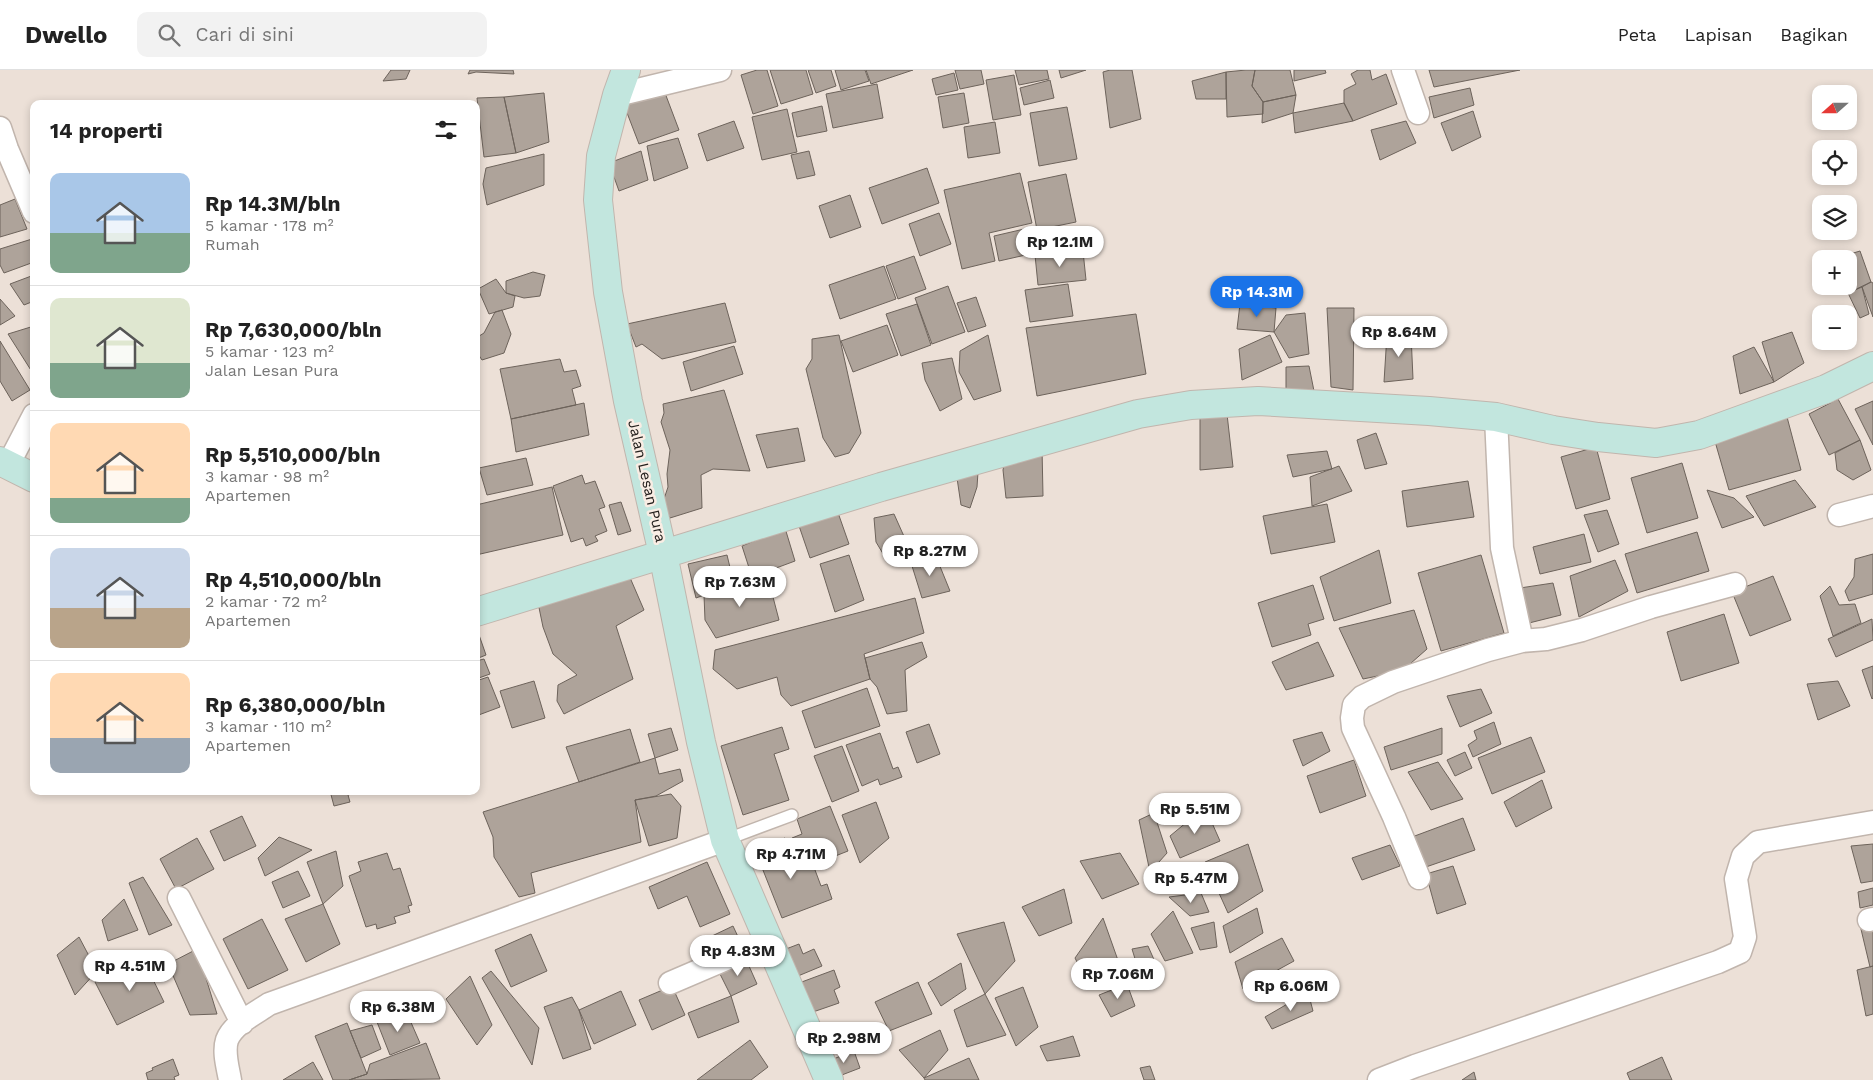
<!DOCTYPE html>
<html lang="id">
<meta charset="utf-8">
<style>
body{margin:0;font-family:"Work Sans",sans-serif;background:#f2f2f2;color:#222;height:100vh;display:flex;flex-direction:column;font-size:19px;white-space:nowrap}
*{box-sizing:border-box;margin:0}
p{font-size:16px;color:#767676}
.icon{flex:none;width:28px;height:28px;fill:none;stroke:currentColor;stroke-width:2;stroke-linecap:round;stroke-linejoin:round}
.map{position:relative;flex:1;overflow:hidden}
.panel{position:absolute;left:30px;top:30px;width:450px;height:695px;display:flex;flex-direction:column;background:#fff;border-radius:10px;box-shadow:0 2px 8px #0003}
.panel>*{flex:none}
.needle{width:32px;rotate:249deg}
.controls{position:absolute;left:1812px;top:15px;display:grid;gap:10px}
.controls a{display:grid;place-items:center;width:45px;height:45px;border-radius:10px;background:#fff;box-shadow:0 2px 8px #0003;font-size:25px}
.price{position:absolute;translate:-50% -42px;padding:0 11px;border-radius:18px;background:#fff;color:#222;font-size:16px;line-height:32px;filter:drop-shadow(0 1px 2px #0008)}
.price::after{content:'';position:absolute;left:50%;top:30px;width:15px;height:11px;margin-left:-8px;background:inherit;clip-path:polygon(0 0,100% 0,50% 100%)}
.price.current{background:#1a73e8;color:#fff}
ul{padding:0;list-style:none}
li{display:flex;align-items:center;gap:15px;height:125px;padding:0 20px}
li+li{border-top:1px solid #e0e0e0}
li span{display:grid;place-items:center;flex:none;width:140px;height:100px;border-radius:10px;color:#555}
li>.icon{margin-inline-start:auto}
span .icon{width:60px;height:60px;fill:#fffc;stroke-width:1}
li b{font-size:21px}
h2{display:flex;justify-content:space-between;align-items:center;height:60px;padding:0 20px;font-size:21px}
header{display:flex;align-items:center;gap:30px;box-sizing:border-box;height:70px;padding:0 25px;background:#fff;border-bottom:1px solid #e0e0e0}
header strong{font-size:24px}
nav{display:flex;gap:28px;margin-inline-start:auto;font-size:18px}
.search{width:350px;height:45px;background:#f2f2f2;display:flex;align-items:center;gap:12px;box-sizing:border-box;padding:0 18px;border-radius:10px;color:#767676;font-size:19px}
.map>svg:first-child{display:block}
.building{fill:#aea39a;stroke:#6d635b}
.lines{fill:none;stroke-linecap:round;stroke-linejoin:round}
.lane-casing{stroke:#c1b5ad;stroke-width:14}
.street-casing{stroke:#c1b5ad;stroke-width:25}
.secondary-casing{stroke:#c1b5ad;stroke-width:30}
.lane{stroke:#fff;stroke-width:11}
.street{stroke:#fff;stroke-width:22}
.secondary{stroke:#c2e6de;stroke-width:28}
.labels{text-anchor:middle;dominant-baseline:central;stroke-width:5;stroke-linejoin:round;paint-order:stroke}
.street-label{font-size:15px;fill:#25211e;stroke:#f9ede4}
</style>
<header>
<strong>Dwello</strong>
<div class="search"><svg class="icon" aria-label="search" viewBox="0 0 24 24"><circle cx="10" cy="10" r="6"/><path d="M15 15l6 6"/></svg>Cari di sini</div>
<nav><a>Peta</a><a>Lapisan</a><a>Bagikan</a></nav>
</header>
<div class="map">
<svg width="1873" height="1010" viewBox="0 0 1873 1010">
<rect width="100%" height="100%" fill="#ece0d7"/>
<!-- building -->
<path class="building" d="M391 0H410L406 9 383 11Z
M470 0H513L514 4 476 2 468 4Z
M757 0H767L778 36 753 44 741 5Z
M770 0H806L813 24 781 34Z
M808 0H831L836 16 816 23Z
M835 0H865L869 11 841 20Z
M866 0H913L871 14Z
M955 0H981L984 14 960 19Z
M1015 0H1047L1049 9 1019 15Z
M1059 0H1086L1061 8Z
M1110 0H1132L1141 49 1110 58 1103 2Z
M1246 0H1255L1252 16 1263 32V44L1227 47 1226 2Z
M1255 0H1290L1296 25 1263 32 1252 16Z
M1294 0H1325L1326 3 1294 11Z
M1358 0H1370L1372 10 1386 4 1397 34 1353 51 1344 33V20L1356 14 1351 4Z
M1429 0H1520L1434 17Z
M1226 2V29H1196L1192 11Z
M954 3 958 20 936 25 932 9Z
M1014 5 1021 45 993 50 986 10Z
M1050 10 1054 28 1024 35 1020 18Z
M877 14 883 48 833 58 826 24Z
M1470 18 1474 35 1434 48 1429 27Z
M544 23 549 72 516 83 504 27Z
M665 23 679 60 639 74 624 35Z
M964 23 969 53 943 58 938 27Z
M1296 25 1293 43 1262 53 1263 32Z
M504 27 516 83 484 87 477 28Z
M1344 33 1353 51 1295 63 1293 43Z
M822 36 827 61 797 67 792 43Z
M1067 37 1077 89 1039 96 1030 43Z
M787 39 797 82 762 90 752 47Z
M1473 41 1481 67 1452 81 1441 53Z
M734 51 744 78 707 91 698 64Z
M1406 51 1416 73 1380 90 1371 60Z
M995 52 1000 83 968 88 964 57Z
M678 68 688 98 654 111 647 76Z
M641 81 648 110 619 121 609 93Z
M809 81 815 105 797 109 791 85Z
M544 84V115L487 135 483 114 486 98Z
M927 98 939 133 882 154 869 118Z
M1020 103 1032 153 989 163 995 191 962 199 944 120Z
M1066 104 1076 152 1037 160 1028 112Z
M850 125 861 157 830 168 819 136Z
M15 129 27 159 0 167V135Z
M939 143 951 174 920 186 909 154Z
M1033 157 1039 182 999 191 994 166Z
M32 169 34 192 4 203 0 195V179Z
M1083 181 1086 210 1038 215 1035 185Z
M1860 181 1871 212 1848 223 1846 216H1849V189L1837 188Z
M914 186 926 219 898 229 886 196Z
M884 196 896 229 840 249 829 215Z
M533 202 545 205 540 226 524 228 506 223V211Z
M34 205V231L24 235 10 214Z
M496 209 506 223 515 226 513 237 489 244 478 219Z
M1871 212 1873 213V247L1862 217Z
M1068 214 1073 246 1030 252 1025 220Z
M948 216 965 262 932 274 915 228Z
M1862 217 1869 244 1860 248 1848 223Z
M976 227 986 256 968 262 957 233Z
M0 229 15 246 0 255Z
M725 233 736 272 662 289 642 274 636 277 627 254Z
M917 234 931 275 901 286 886 244Z
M1240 234 1276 238 1274 262 1237 259Z
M1327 238H1354L1353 320 1331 317Z
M502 240 511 264 504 283 482 290 476 281V268L484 263 495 242Z
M1305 243 1309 284 1289 288 1274 262 1286 245Z
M1136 244 1146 304 1037 326 1026 258Z
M887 255 898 285 853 302 841 271Z
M34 256V305L8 264Z
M1792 262 1804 293 1774 312 1762 272Z
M1387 264H1411L1413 309 1384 312Z
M839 265 861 363 849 383 835 387 823 368 806 299 812 289V269Z
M988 265 1001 321 974 330 959 302 960 281Z
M1270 265 1282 292 1242 310 1239 279Z
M0 271 30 320 12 331 0 311Z
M734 276 743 304 691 321 683 292Z
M1754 277 1774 312 1740 324 1733 286Z
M952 288 962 329 940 341 925 310 922 293Z
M560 289 564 302 576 300 581 316 572 319 576 335 511 349 500 299Z
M1309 296 1314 321 1286 320V297Z
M724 320 750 401 713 399 701 405 702 438 670 448 662 435 668 417 667 404 670 380 661 352 664 343 663 334Z
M1838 329 1860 370 1829 385 1809 344Z
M1873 331V375L1855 339Z
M584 333 589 365 516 382 511 349Z
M1227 344 1233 397 1200 400V345Z
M1787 347 1801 400 1729 420 1714 368Z
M798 358 805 391 767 398 756 365Z
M1376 363 1387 394 1365 399 1357 370Z
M1860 370 1871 400 1853 410 1837 400 1835 383Z
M1596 377 1610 429 1576 439 1561 387Z
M1042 378 1043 426 1006 428 1003 400 1006 385Z
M1327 381 1332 399 1293 407 1287 385Z
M526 388 533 415 487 425 479 398Z
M1682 393 1698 448 1647 463 1631 408Z
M1339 396 1352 421 1312 436 1310 407Z
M978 402 977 417 970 438 961 435 957 408Z
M582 405 585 414 595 411 605 437 599 439 607 461 595 466 598 471 586 476 583 468 571 472 553 416Z
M1795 410 1816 437 1764 456 1746 426Z
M1468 411 1474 447 1407 457 1402 421Z
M552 417 563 465 476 485V435Z
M1707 420 1734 428 1754 447 1722 458Z
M621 432 631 461 618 465 609 435Z
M1327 434 1335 472 1271 484 1263 446Z
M836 437 849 474 810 488 797 450Z
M1607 440 1619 474 1598 482 1584 445Z
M894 444 911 482 888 492 876 472 874 448Z
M785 458 795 491 752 507 742 476Z
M1697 462 1709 501 1637 523 1625 484Z
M1584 464 1591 492 1540 504 1533 477Z
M1379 480 1391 533 1334 551 1320 507Z
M935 484 950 521 922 528 912 496Z
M1873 484V524L1849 531 1845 521 1854 507 1855 489Z
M727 485 734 514 696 528 688 494Z
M849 485 864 530 835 542 820 494Z
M1481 485 1504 563 1441 581 1418 503Z
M1615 490 1628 521 1579 547 1570 506Z
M628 503 644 540 616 556 633 609 564 644 557 631 558 615 577 605 553 584 543 557 537 528Z
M1773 506 1791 550 1750 566 1732 522Z
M768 508 779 550 716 568 705 550 704 525Z
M1553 513 1561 545 1529 553 1520 518Z
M1313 515 1324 549 1308 554 1311 565 1272 577 1258 533Z
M1830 516 1839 535 1855 534 1861 553 1833 566 1820 526Z
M915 528 924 563 864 584 870 609 791 636 781 625 777 607 737 619 713 599 715 580Z
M1414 540 1427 579 1402 601 1363 609 1339 558Z
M1724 544 1739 593 1681 611 1667 562Z
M1872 549 1873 570 1836 587 1828 569Z
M478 562 486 585 476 589V563Z
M922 572 927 587 905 600 907 641 887 644 877 617 870 609 865 588Z
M1318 572 1334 606 1286 620 1272 592Z
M484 589 490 604 476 609V591Z
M1873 596V628L1872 629 1862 600Z
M488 607 500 637 476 646V611Z
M534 611 545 648 512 658 500 621Z
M1838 611 1850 636 1818 650 1807 614Z
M867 618 880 656 815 678 802 641Z
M1481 619 1492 643 1460 657 1447 626Z
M1494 652 1501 674 1473 687 1468 675 1477 669 1474 661Z
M929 654 940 684 917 693 906 662Z
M782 657 789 679 774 684 789 730 743 745 721 676Z
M671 658 678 680 655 688 648 664Z
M1442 658V684L1391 700 1384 677Z
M630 659 640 692 579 712 566 677Z
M1322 662 1330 681 1303 696 1293 670Z
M880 663 893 699 898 697 902 707 880 715 878 709 862 716 846 675Z
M1531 667 1545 702 1492 724 1478 688Z
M842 676 859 721 832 732 814 686Z
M1465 682 1472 698 1455 706 1447 690Z
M655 688 659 704 680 699 683 711 656 726 635 730 641 772 531 803 535 823 519 827 494 787 493 767 483 742Z
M1354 690 1366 726 1320 743 1307 706Z
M1438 692 1463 729 1431 740 1408 702Z
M1542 710 1552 738 1516 757 1504 732Z
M330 721H363L348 725 350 732 334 736Z
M671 724 681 736 677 768 649 776 635 730Z
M876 732 889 768 860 793 842 745Z
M830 736 848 781 815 794 813 789 802 793 792 768 802 764 797 749Z
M1205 737 1220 771 1180 788 1170 766Z
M1154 743 1167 783 1150 802 1139 750Z
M242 746 256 776 224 791 210 761Z
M1463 748 1475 780 1423 798 1412 767Z
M279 767 312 780 265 806 258 788Z
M197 768 214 799 176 819 160 789Z
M785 768 796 798 812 792 821 816 827 814 832 829 782 848 755 780Z
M1248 774 1263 821 1228 843 1205 792Z
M1873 774V811L1861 813 1851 776Z
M1390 775 1400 796 1362 810 1352 788Z
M336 781 343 816 323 834 307 792Z
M387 783 393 800 400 798 412 835 408 836 410 842 394 847 396 853 377 859 376 854 366 857 349 806 361 801 358 792Z
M1120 783 1139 814 1102 829 1080 791Z
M707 792 730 844 700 857 687 826 658 839 649 817Z
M1453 796 1466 834 1437 844 1426 804Z
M298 801 310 826 283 838 272 812Z
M1191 802 1196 813 1175 819 1173 809Z
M143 807 172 855 149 865 129 813Z
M1873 818V835L1860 838 1858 822Z
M1064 819 1072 853 1039 866 1022 837Z
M1201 823 1209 842 1190 846 1169 827Z
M124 829 138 860 108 871 102 850Z
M323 834 340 874 306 892 285 849Z
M1257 838 1263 863 1230 883 1223 856Z
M1173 841 1193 883 1165 891 1151 864Z
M1103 848 1120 896 1084 906 1075 888Z
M262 849 288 900 248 919 223 869Z
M1004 852 1015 891 985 924 957 864Z
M1214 852 1217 877 1200 880 1191 858Z
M1873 853V896L1870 897 1860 855Z
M733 856 740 871 699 889 693 875Z
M531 864 547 901 511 917 495 880Z
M79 867 97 901 75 925 57 885Z
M1282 868 1294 891 1243 919 1235 892Z
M799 874 803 884 814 879 822 896 798 906 786 879Z
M1148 876 1159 901 1140 905 1132 879Z
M197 879 217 944 190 945 168 894Z
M745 887 757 914 731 926 718 900Z
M143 889 164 932 117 955 95 912Z
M961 893 966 919 941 936 928 913Z
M1873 896V944L1866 946 1857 900Z
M834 900 840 917 834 920 839 933 810 943 799 913Z
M491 901 539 958 532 995 482 908Z
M470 906 492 955 477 975 446 929Z
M918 912 932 944 889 961 875 932Z
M1127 914 1135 936 1111 947 1099 925Z
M672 916 685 945 652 960 639 930Z
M1023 917 1038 957 1016 976 995 928Z
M621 921 636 955 594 974 579 940Z
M1308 922 1313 941 1272 959 1265 947Z
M985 924 1006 965 967 977 954 940Z
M731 926 739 952 698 968 688 943Z
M572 927 579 940 591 979 563 989 544 937Z
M406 941 420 973 390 985 377 952Z
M347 953 367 1004 349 1010H333L315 966Z
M372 955 381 979 361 988 350 961Z
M940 960 948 980 924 1008 899 980Z
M1073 966 1080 986 1047 991 1040 976Z
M750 970 768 997 751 1010H697Z
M426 973 440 1009 349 1010 367 1004 370 994Z
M854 981 860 998 834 1008 828 991Z
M1662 987 1672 1010H1630L1627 1003Z
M969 988 979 1010H925L924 1008Z
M173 989 179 1005 174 1007 175 1010H148L146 1003 153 1000 152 998Z
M313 992 323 1010H283Z
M1150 996 1155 1010H1144L1140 998Z
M1474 1002 1476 1010H1462Z"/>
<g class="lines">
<!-- lane casing -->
<g class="lane-casing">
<path id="lane" d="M725 770 792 745"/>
</g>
<!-- street casing -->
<g class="street-casing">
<path id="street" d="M1403 0 1418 43
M617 25 720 0
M0 58 7 79 34 142
M1496 347 1502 478 1522 571
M8 395 34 345
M1839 445 1873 436
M1419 808 1394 747 1353 658 1352 648 1354 635 1362 627 1393 612 1488 580 1522 571 1546 569 1582 560 1651 537 1735 514
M179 828 242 953
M1869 850 1873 849
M670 913 768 871
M230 1010C228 998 223 982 227 970 233 954 256 943 269 934L725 770
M1379 1010 1415 996 1718 892 1740 882 1745 867 1736 809 1743 786 1758 772 1873 752"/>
</g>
<!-- secondary casing -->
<g class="secondary-casing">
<path id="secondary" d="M626 0 617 25 601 86 598 130 608 222 628 331 663 484 701 672 725 770 829 1010
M0 391 34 408
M476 542 881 417 1138 344 1191 335 1258 331 1429 341 1496 347 1553 360 1598 367 1656 373 1699 365 1826 319 1873 296"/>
</g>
<!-- lane -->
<use href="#lane" class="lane"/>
<!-- street -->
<use href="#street" class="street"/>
<!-- secondary -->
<use href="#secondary" class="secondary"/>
</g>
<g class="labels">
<!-- street labels -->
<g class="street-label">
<text transform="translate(647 411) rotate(77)">Jalan Lesan Pura</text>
</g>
</g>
</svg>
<div class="controls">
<a><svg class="needle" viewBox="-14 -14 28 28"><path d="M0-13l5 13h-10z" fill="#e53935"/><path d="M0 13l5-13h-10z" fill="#767676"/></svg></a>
<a><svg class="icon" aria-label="locate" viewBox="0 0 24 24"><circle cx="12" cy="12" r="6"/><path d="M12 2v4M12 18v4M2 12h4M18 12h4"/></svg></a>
<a><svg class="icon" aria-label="layers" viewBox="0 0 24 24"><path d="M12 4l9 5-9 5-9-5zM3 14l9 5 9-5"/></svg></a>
<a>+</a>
<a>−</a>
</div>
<b class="price" style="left:1060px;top:198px">Rp 12.1M</b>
<b class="price current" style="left:1257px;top:248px">Rp 14.3M</b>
<b class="price" style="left:1399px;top:288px">Rp 8.64M</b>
<b class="price" style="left:930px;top:507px">Rp 8.27M</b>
<b class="price" style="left:740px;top:538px">Rp 7.63M</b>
<b class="price" style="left:1195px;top:765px">Rp 5.51M</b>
<b class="price" style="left:791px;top:810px">Rp 4.71M</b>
<b class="price" style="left:1191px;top:834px">Rp 5.47M</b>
<b class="price" style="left:738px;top:907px">Rp 4.83M</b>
<b class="price" style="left:130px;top:922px">Rp 4.51M</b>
<b class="price" style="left:1118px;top:930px">Rp 7.06M</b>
<b class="price" style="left:1291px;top:942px">Rp 6.06M</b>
<b class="price" style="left:398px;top:963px">Rp 6.38M</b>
<b class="price" style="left:844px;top:994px">Rp 2.98M</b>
<section class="panel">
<h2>14 properti<svg class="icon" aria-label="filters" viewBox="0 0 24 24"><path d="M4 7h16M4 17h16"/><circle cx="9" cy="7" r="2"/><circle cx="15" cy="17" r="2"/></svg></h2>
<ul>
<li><span style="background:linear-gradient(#a9c7e8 60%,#7fa58c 0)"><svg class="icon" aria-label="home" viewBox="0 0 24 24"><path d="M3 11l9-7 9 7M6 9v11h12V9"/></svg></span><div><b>Rp 14.3M/bln</b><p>5 kamar · 178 m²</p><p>Rumah</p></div></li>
<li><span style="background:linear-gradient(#dfe7d0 65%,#7fa58c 0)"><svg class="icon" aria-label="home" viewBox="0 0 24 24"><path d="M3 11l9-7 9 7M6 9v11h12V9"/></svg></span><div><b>Rp 7,630,000/bln</b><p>5 kamar · 123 m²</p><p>Jalan Lesan Pura</p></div></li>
<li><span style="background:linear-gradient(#ffd9b3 75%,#7fa58c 0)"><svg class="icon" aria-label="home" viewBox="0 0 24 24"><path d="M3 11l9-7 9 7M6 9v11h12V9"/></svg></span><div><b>Rp 5,510,000/bln</b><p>3 kamar · 98 m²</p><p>Apartemen</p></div></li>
<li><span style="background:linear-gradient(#c9d6e8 60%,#b9a48a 0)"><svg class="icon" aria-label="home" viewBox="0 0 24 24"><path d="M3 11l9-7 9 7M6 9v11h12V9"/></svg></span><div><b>Rp 4,510,000/bln</b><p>2 kamar · 72 m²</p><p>Apartemen</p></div></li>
<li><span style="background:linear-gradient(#ffd9b3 65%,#9aa5b1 0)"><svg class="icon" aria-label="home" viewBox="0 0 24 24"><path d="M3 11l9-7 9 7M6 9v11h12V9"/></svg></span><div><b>Rp 6,380,000/bln</b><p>3 kamar · 110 m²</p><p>Apartemen</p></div></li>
</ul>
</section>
</div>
